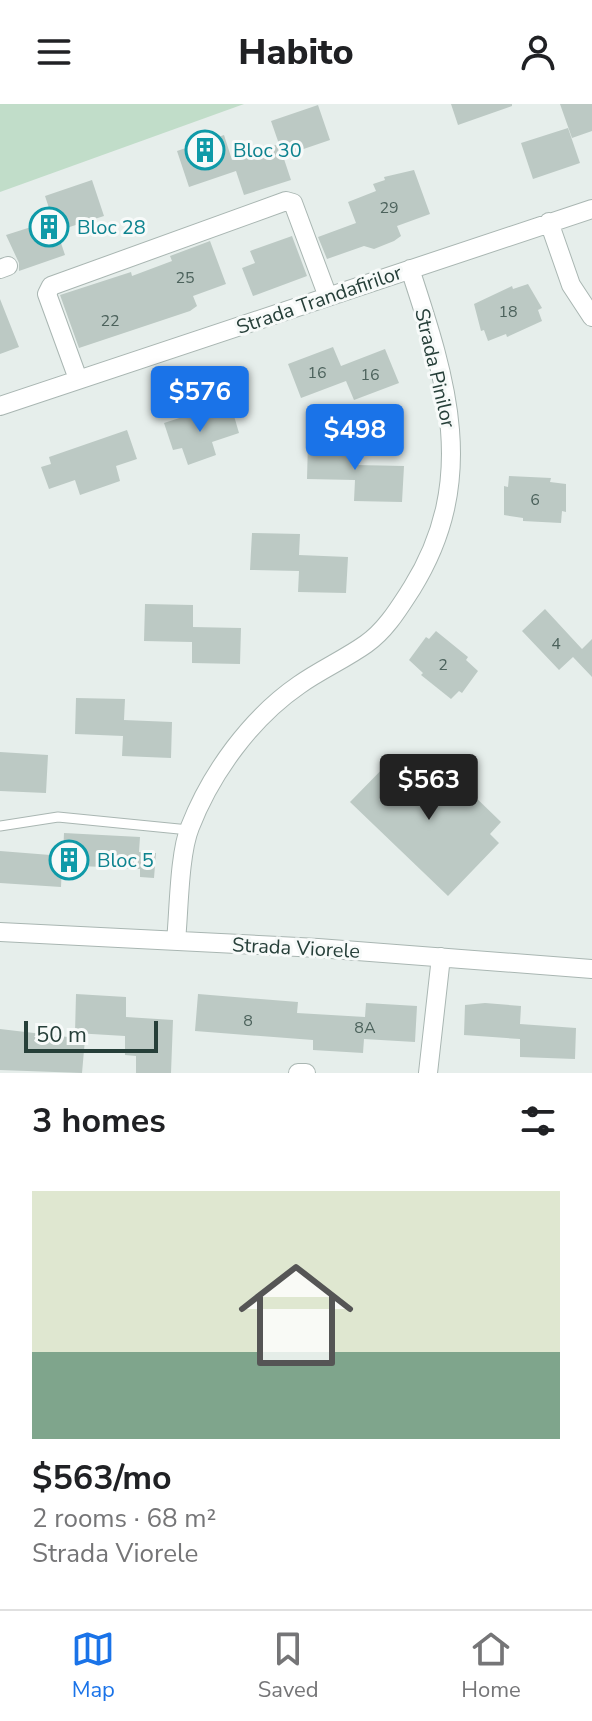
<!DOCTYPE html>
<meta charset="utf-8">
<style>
body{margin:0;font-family:"Nunito Sans",sans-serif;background:#f2f2f2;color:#202124;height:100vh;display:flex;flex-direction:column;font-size:30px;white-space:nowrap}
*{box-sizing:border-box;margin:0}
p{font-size:26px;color:#757577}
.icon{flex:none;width:44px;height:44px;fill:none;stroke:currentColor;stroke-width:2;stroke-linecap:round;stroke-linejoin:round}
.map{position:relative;height:969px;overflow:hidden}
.side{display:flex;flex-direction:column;background:#fff;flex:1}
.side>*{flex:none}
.scale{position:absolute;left:24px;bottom:20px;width:134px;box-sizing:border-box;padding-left:8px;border:4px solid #263f39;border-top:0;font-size:22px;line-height:28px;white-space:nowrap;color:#263f39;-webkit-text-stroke:6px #f7faf9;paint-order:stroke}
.price{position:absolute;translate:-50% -68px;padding:0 18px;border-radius:8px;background:#1a73e8;color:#fff;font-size:26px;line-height:52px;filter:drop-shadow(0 2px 4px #0008)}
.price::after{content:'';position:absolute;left:50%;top:48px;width:24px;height:18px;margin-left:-12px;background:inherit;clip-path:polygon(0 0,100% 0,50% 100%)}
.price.on{background:#222;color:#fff}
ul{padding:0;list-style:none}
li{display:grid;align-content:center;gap:16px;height:424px;padding:0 32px}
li+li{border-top:2px solid #e0e0e0}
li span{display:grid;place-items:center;height:248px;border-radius:0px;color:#555}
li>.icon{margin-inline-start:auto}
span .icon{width:144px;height:144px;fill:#fffc;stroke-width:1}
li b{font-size:34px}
h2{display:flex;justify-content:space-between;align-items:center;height:96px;padding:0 32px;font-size:34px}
header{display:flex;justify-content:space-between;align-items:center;height:104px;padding:0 32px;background:#fff;font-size:36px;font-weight:800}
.tabs{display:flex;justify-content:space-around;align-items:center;height:112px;border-top:2px solid #e0e0e0;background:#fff;font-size:22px;color:#757577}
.tabs a{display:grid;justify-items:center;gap:4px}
.tabs .on{color:#1a73e8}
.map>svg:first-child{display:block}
.green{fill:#c1ddc9}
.building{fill:#bcc9c4}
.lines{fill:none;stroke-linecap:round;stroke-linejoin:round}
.lane-casing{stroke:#a9b6b2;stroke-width:11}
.street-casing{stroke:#a9b6b2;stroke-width:20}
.lane{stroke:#fff;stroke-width:9}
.street{stroke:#fff;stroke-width:18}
.labels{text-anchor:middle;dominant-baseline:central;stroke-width:6;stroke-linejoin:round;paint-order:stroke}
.number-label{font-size:16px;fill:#4c625c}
.culture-label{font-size:20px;fill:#0d838f;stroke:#f7faf9;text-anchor:start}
.street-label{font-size:20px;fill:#263f39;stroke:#f7faf9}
</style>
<header><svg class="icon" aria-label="menu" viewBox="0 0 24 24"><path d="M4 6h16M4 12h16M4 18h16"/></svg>Habito<svg class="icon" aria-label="person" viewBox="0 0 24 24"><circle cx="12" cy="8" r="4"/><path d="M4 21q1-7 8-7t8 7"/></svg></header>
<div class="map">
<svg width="592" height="969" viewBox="0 0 592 969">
<rect width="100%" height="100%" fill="#e6eeeb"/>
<!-- green -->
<path class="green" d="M0 0H244L0 88Z"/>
<!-- building -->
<path class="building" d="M451 0H512V2L458 21Z
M560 0H592V27L572 34Z
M318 1 330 36 283 52 291 76 244 91 236 67 189 83 177 47 224 31 232 56 279 40 271 17Z
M568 24 580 59 533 75 521 39Z
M414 66 430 110 397 122 401 132 394 137 374 145 364 142 327 155 318 133 356 119 348 98 376 87 373 80 385 76 384 73Z
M92 76 104 112 57 127 65 151 19 167V159L6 131 53 116 45 92Z
M292 132 307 172 253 192 242 164 255 159 250 147Z
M210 137 226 180 193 192 197 202 190 207 79 244 60 191 131 168 132 172 172 157 170 152Z
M528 180 542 204 538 206 542 217 507 233 506 230 488 237 484 226 481 227 474 200 512 182 513 185Z
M0 195 19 243 0 250Z
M333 243 341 262 385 245 399 279 354 296 346 277 301 294 288 260Z
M232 305 239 329 212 338 216 351 188 361 182 344 173 346 164 319 201 307 204 314Z
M127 326 137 355 116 362 120 377 80 391 75 376 49 385 41 363 51 360 49 353Z
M308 338 356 339V361L404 362 402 398 354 397 355 376 307 375Z
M509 372 551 374 550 378 566 380V408L562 407 561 419 523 417V414L504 411V382L508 383Z
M252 429 300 430 299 451 348 453 346 489 298 488 299 467 250 466Z
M145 500 193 501V523L241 524 240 560 192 559V538L144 537Z
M545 505 582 545 592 535V573L573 553 559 566 522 527Z
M436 527 468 553 466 556 478 567 462 589 459 587 451 595 421 571 423 569 409 556 426 533 429 535Z
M76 594 125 595 124 616 172 618 171 654 122 652 123 632 75 630Z
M0 648 48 651 46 689 0 687Z
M396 651 409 663 415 657 457 697 468 686 501 718 490 730 499 739 448 792 350 698Z
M64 729 140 733 139 748 156 749 154 774 140 773V765L62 761 61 783 0 779V747L63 752Z
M76 890 126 893V913L173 916 171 969H136V952L125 951V932L75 929Z
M198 890 298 898 297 909 365 913 366 899 417 902 415 938 364 935 363 949 313 946V936L195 927Z
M485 899 521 902 520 920 576 924 575 955 520 953V935L464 931 465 901Z
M0 925 85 935 82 969 0 966Z"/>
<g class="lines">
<!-- lane casing -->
<g class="lane-casing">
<path id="lane" d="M0 722 58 713 189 726"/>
</g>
<!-- street casing -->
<g class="street-casing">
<path id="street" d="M549 118 571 181 592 213
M0 165 8 162
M78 275 47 190 51 182 286 97 293 99 328 193
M0 302 592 105
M0 828 318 844 592 865
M176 837C179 807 179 750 190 723 211 669 251 614 299 581 320 566 345 555 366 540 386 526 399 504 412 484 479 376 447 277 410 165
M298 969H306
M428 969 441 853"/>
</g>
<!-- lane -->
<use href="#lane" class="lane"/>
<!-- street -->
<use href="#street" class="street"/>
</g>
<!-- icons -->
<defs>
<g id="building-ring" transform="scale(2)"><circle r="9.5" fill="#f7faf9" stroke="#0f9aa8" stroke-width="1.5"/><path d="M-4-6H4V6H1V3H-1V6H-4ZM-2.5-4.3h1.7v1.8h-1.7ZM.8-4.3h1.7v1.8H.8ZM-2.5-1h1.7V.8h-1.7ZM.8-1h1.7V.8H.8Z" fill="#0f9aa8"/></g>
</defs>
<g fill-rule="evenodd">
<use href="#building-ring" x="205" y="46"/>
<use href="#building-ring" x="49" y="123"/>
<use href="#building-ring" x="69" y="756"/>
</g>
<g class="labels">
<!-- number labels -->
<g class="number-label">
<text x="389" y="104">29</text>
<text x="185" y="174">25</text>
<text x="508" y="208">18</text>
<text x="110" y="217">22</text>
<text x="317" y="269">16</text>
<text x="370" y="271">16</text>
<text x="535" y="396">6</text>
<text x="556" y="540">4</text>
<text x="443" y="561">2</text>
<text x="248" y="917">8</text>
<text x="365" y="924">8A</text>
</g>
<!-- culture labels -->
<g class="culture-label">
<text x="233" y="46">Bloc 30</text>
<text x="77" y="123">Bloc 28</text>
<text x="97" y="756">Bloc 5</text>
</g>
<!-- street labels -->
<g class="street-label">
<text transform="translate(319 196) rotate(-19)">Strada Trandafirilor</text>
<text transform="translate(435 264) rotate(77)">Strada Pinilor</text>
<text transform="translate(296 844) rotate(3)">Strada Viorele</text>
</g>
</g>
</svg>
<div class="scale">50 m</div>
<b class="price" style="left:200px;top:330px">$576</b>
<b class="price" style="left:355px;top:368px">$498</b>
<b class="price on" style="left:429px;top:718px">$563</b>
</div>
<section class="side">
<h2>3 homes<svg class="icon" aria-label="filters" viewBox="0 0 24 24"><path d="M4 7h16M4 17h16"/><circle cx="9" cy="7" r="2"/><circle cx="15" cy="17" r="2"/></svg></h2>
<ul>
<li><span style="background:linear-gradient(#dfe7d0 65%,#7fa58c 0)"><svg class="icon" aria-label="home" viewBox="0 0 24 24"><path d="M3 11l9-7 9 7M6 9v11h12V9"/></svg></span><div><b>$563/mo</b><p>2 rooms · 68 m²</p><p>Strada Viorele</p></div></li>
</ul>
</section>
<nav class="tabs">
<a class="on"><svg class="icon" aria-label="map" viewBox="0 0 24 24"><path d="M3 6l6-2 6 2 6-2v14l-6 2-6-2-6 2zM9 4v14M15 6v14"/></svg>Map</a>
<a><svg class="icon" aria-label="saved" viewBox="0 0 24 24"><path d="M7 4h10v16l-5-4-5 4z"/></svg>Saved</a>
<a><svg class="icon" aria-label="home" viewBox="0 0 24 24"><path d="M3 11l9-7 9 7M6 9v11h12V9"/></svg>Home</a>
</nav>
